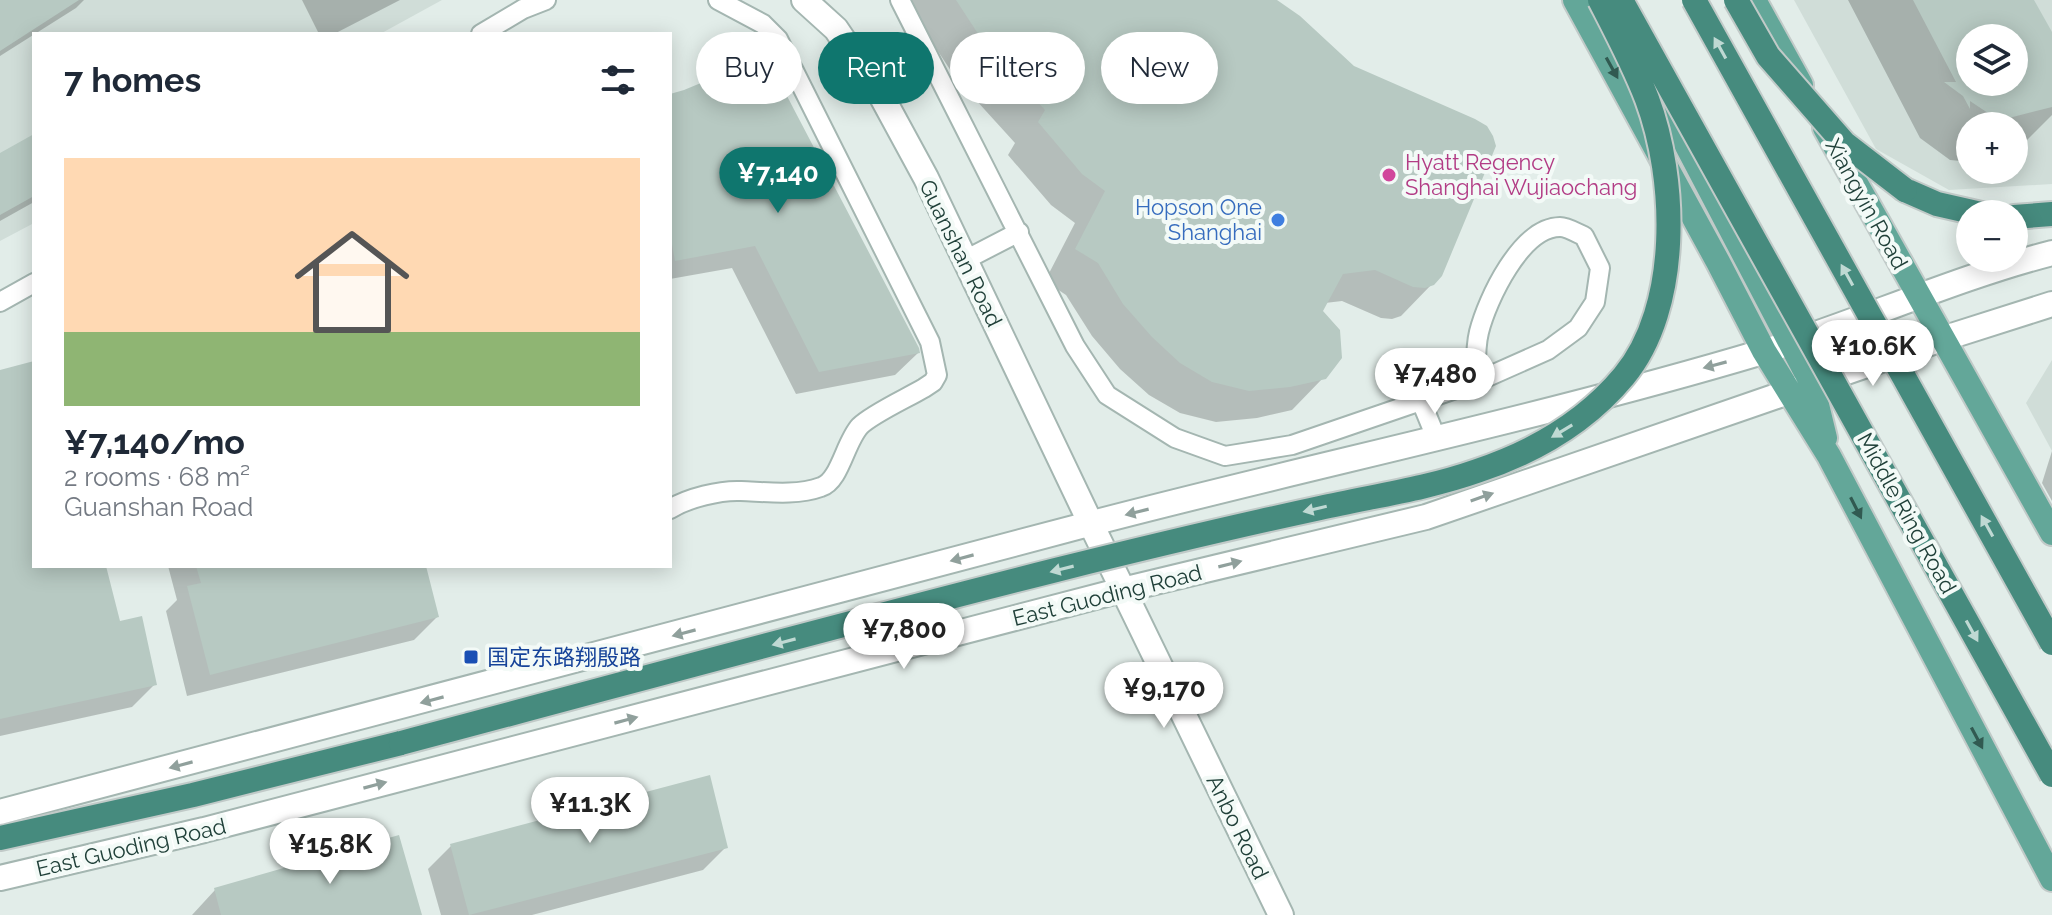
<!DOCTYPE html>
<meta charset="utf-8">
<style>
body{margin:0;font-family:Raleway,"Noto Sans SC",sans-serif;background:#f6f6f7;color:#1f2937;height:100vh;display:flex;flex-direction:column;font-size:30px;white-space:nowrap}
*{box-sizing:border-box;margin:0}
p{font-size:26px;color:#747a83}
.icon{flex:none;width:44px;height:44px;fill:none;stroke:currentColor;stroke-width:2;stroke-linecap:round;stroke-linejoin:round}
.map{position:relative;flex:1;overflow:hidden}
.drawer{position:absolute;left:32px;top:32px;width:640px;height:536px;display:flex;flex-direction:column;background:#fff;border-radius:0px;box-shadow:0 4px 20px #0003}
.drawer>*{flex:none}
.hud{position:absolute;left:696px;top:32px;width:760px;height:72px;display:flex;gap:16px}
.fabs{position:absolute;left:1956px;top:24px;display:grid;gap:16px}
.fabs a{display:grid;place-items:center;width:72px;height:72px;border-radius:50%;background:#fff;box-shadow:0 4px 20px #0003;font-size:40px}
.price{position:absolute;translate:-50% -68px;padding:0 18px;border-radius:28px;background:#fff;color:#222;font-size:26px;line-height:52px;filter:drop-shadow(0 2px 4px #0008)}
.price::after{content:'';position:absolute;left:50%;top:48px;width:24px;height:18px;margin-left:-12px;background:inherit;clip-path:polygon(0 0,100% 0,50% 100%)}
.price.on{background:#0f766e;color:#fff}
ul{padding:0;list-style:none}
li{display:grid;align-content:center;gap:16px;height:424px;padding:0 32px}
li span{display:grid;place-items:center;height:248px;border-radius:0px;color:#555}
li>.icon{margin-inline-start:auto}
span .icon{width:144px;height:144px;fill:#fffc;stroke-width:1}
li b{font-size:34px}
h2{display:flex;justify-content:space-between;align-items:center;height:96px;padding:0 32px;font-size:34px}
.tag{padding:0 28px;border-radius:36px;background:#fff;box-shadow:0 4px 20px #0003;font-size:28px;line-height:72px}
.tag.on{background:#0f766e;color:#fff}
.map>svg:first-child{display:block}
.built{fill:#d0ddd8;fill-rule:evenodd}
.shadow{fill:#0003;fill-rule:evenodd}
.building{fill:#b7c9c2;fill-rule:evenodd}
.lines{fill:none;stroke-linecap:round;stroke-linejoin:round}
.service-casing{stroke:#a4b6b1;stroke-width:22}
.minor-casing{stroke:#a4b6b1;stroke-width:28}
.tertiary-casing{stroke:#a4b6b1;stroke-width:28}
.primary-casing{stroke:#c1cac8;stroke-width:28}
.trunk-casing{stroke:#c1cac8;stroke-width:28}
.service{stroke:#fff;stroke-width:18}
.minor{stroke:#fff;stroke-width:24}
.tertiary{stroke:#fff;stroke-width:24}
.primary{stroke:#63a799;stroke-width:24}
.trunk{stroke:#468b7e;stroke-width:24}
.trunk-bridge-casing{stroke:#c1cac8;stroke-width:28;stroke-linecap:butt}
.trunk-bridge{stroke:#468b7e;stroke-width:24}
.oneway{fill:#bfd9d3}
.oneway2{fill:#315a51}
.oneway3{fill:#90a09c}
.hotel-dot{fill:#d1479c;stroke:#f3faf7;stroke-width:3}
.shop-dot{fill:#3f7fe0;stroke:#f3faf7;stroke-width:3}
.transit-dot{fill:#1a4fb4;stroke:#f3faf7;stroke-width:3}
.labels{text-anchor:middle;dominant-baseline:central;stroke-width:8;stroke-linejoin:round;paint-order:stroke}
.hotel-label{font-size:22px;fill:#b23c85;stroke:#f3faf7;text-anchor:start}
.street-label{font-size:22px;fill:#204039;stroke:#f3faf7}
.shop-label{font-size:22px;fill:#366cbe;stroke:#f3faf7;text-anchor:end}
.transit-label{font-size:22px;fill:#164399;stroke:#f3faf7;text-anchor:start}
</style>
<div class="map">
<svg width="2052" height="915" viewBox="0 0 2052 915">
<rect width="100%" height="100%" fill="#e2ede9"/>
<!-- built -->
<path class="built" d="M0 0H442L380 34H34V223L0 241Z
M1794 0H2052V184L1949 190 1876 149ZM1970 38H2014V82H1970ZM1970 126H2014V170H1970Z
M2052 360V451L2026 403Z"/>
<!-- shadow -->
<path class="shadow" d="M0 0H84L76 8 0 56Z
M302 0H400L334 34H319Z
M904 0H1273L1433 283 1401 316 1392 319 1381 318 1342 301 1325 303 1321 312 1324 377 1292 410 1257 418 1216 422 1180 413 1149 395 1120 369 1092 336 1066 295 1045 281 1075 223 1051 205 1008 155 1015 143 955 77Z
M1848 0H2032L2052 36V115L2026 141 2014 147V126H1970V159L1960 161 1950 160 1920 138ZM1970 38H2014V82H1970Z
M670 96 918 353 895 375 796 394 732 268 670 279Z
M34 136V202L0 221V155Z
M34 363V566H104L118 623 155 684 132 707 0 736V372Z
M2052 451V501L2042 483Z
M168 566H424L437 617 414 640 187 696 166 611 177 600Z
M451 846 726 847 703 870 532 915H441L428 869Z
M215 890 420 915H192Z"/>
<!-- building -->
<path class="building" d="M0 0H79L0 51Z
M956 0H1277L1300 16 1354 66 1475 119 1487 126 1493 136 1496 146 1442 276 1434 285 1425 288 1413 287 1375 270 1343 274 1323 311 1340 330 1342 358 1326 379 1290 387 1249 391 1212 382 1180 363 1152 337 1123 304 1098 263 1075 249 1105 191 1082 174 1038 122 1045 110 986 46Z
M1913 0H2034L2052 32V107L2005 119 1994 117 1970 101V109L1963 96 1944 82H1956ZM1970 38H2014V82H1970Z
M766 56 919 348 920 353 819 372 755 246 675 261 670 233V94L684 90Z
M34 134V196L0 215V153Z
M34 361V566H106L120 621 142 616 157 685 0 719V370Z
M196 566H426L439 617 210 675 187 586 201 583Z
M710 775 728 848 469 915 450 844Z
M399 835 422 915H221L214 888Z"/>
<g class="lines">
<!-- service casing -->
<g class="service-casing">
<path id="service" d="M900 0 1075 346 1107 395 1175 438 1225 456 1292 445 1476 382 1548 350 1578 328 1595 302 1600 268 1584 236C1577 233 1567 227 1560 227 1521 227 1487 300 1479 332 1475 348 1476 365 1476 382
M481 34 523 9 546 0
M965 260 1019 232
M0 302 34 283
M1421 401 1437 440
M670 509C688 498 720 490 741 491 767 492 796 496 821 487 840 481 845 442 860 426 872 414 907 398 924 388L933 382 937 375 930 342 778 39 763 24 718 0"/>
</g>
<!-- minor casing -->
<g class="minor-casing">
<path id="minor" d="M804 0 836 29 882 97 926 178 1091 524"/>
</g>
<!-- tertiary casing -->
<g class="tertiary-casing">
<path id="tertiary" d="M1091 524 1281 915
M0 812C362 718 723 620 1085 525 1309 466 1537 419 1759 353 1857 323 1952 279 2052 253
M0 878 204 830 1122 590 1426 517 1942 339 2052 304"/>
</g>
<!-- primary casing -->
<g class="primary-casing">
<path id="primary" d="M1575 0 1718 262 1764 351 1829 456 2052 879
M1754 0 1801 85
M1645 66 1812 384 1825 438
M1825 128 2052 533"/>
</g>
<!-- trunk casing -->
<g class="trunk-casing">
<path id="trunk" d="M1905 190 1937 204 1981 214
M2014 217 2052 214
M0 838 193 795 401 743"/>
</g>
<!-- service -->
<use href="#service" class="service"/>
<!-- minor -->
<use href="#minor" class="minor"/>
<!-- tertiary -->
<use href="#tertiary" class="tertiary"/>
<!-- primary -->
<use href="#primary" class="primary"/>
<!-- trunk -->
<use href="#trunk" class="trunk"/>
<!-- trunk-bridge casing -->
<g class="trunk-bridge-casing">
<path id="trunk-bridge" d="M1621 0 2052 775
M1694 0 2052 643
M1736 0 1768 56 1844 143 1905 190
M401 743C620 685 837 625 1056 570 1144 548 1232 527 1320 508 1373 496 1426 489 1477 471 1534 452 1585 423 1624 376 1681 307 1677 179 1647 99 1634 65 1617 33 1600 0"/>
</g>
<!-- trunk-bridge -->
<use href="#trunk-bridge" class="trunk-bridge"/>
</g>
<!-- one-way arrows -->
<defs><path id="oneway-solid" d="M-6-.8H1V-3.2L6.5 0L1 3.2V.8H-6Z" transform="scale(2)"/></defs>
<g class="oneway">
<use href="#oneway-solid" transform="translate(1720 48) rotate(-119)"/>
<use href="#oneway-solid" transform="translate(1847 275) rotate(-119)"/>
<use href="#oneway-solid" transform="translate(1562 431) rotate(149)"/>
<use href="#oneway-solid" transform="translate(1315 509) rotate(167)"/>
<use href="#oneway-solid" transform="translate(1987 526) rotate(-119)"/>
<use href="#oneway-solid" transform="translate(1062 569) rotate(166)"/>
<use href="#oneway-solid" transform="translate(1972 631) rotate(61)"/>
<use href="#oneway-solid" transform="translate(784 642) rotate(165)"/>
</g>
<g class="oneway2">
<use href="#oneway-solid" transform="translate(1612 68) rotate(61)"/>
<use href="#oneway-solid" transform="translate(1856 508) rotate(63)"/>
<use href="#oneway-solid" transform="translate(1977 738) rotate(62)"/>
</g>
<g class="oneway3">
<use href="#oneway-solid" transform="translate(1715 365) rotate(165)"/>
<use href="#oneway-solid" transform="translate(1482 497) rotate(-19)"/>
<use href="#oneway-solid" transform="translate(1137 512) rotate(166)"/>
<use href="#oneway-solid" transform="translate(962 558) rotate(165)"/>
<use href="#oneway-solid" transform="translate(1230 564) rotate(-14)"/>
<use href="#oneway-solid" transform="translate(684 633) rotate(165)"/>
<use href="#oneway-solid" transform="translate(432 700) rotate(165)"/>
<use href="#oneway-solid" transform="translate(626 720) rotate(-15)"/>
<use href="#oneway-solid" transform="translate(181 765) rotate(165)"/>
<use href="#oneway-solid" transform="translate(375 785) rotate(-15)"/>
</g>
<!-- markers -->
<circle class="hotel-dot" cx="1389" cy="175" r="8"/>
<circle class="shop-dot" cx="1278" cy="220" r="8"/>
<rect class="transit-dot" x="463" y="649" width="16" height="16" rx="4"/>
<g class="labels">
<!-- hotel labels -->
<g class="hotel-label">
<text x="1405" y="162">Hyatt Regency<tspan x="1405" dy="25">Shanghai Wujiaochang</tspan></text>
</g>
<!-- street labels -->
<g class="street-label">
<text transform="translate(1867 204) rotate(61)">Xiangyin Road</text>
<text transform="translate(961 253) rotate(64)">Guanshan Road</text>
<text transform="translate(1907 513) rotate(61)">Middle Ring Road</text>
<text transform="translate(1107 595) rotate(-14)">East Guoding Road</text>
<text transform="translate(1238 827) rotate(64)">Anbo Road</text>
<text transform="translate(131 847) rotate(-13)">East Guoding Road</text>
</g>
<!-- shop labels -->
<g class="shop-label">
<text x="1262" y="207">Hopson One<tspan x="1262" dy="25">Shanghai</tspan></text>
</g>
<!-- transit labels -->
<g class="transit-label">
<text x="487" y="657">国定东路翔殷路</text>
</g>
</g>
</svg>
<div class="fabs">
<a><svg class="icon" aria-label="layers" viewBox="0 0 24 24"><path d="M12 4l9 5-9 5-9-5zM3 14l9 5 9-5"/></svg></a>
<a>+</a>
<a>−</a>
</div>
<b class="price on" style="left:778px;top:215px">¥7,140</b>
<b class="price" style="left:1873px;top:388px">¥10.6K</b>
<b class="price" style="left:1435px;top:416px">¥7,480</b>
<b class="price" style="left:904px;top:671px">¥7,800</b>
<b class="price" style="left:1164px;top:730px">¥9,170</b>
<b class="price" style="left:590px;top:845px">¥11.3K</b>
<b class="price" style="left:330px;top:886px">¥15.8K</b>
<div class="hud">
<a class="tag">Buy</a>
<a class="tag on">Rent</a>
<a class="tag">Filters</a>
<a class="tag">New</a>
</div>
<section class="drawer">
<h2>7 homes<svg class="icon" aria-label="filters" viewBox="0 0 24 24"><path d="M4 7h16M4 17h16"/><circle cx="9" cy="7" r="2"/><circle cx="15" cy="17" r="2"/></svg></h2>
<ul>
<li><span style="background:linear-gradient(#ffd9b3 70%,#8fb573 0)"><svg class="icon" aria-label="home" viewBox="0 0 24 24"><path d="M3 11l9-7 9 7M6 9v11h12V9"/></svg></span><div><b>¥7,140/mo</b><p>2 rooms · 68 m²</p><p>Guanshan Road</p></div></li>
</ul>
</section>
</div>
